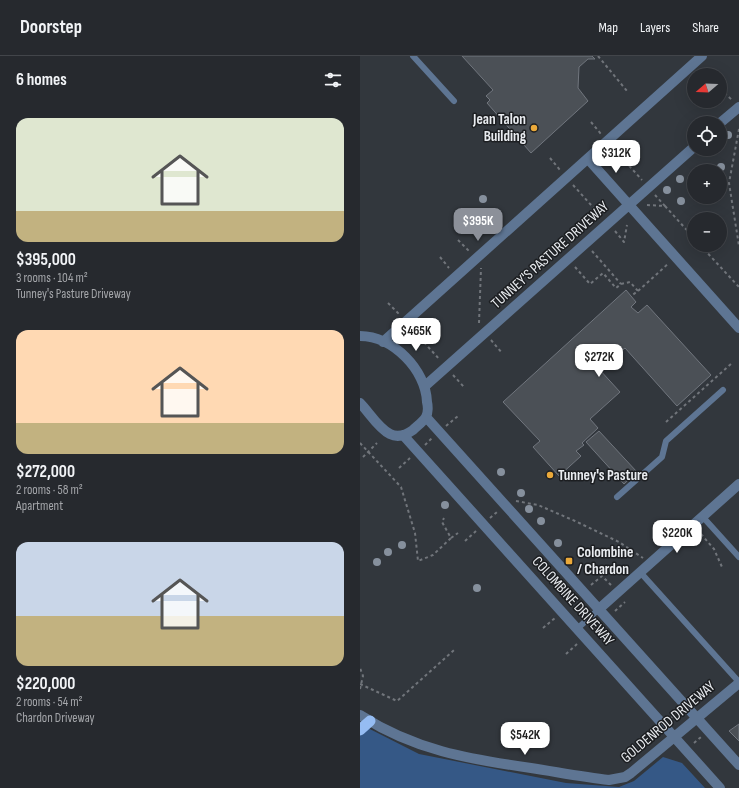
<!DOCTYPE html>
<meta charset="utf-8">
<style>
body{margin:0;font-family:"Sofia Sans Condensed",sans-serif;background:#2e3136;color:#f1f3f6;height:100vh;display:flex;flex-direction:column;font-size:15px;white-space:nowrap}
*{box-sizing:border-box;margin:0}
p{font-size:13px;color:#a4a6aa}
.icon{flex:none;width:22px;height:22px;fill:none;stroke:currentColor;stroke-width:2;stroke-linecap:round;stroke-linejoin:round}
.map{position:relative;flex:1;overflow:hidden}
.details{display:flex;flex-direction:column;background:#26292e;width:360px}
.details>*{flex:none}
.needle{width:26px;rotate:251deg}
.tools{position:absolute;left:327px;top:12px;display:grid;gap:8px}
.tools a{display:grid;place-items:center;width:40px;height:40px;border-radius:50%;background:#26292e;box-shadow:0 4px 16px #0002,0 0 0 1px #42454a;font-size:20px}
.price{position:absolute;translate:-50% -34px;padding:0 9px;border-radius:8px;background:#fff;color:#222;font-size:13px;line-height:26px;filter:drop-shadow(0 1px 2px #0008)}
.price::after{content:'';position:absolute;left:50%;top:24px;width:12px;height:9px;margin-left:-6px;background:inherit;clip-path:polygon(0 0,100% 0,50% 100%)}
.price.on{background:#8c9099;color:#fff}
ul{padding:0;list-style:none}
li{display:grid;align-content:center;gap:8px;height:212px;padding:0 16px}
li span{display:grid;place-items:center;height:124px;border-radius:12px;color:#555}
li>.icon{margin-inline-start:auto}
span .icon{width:72px;height:72px;fill:#fffc;stroke-width:1}
li b{font-size:17px}
h2{display:flex;justify-content:space-between;align-items:center;height:48px;padding:0 16px;font-size:17px}
header{display:flex;align-items:center;gap:24px;box-sizing:border-box;height:56px;padding:0 20px;background:#26292e;border-bottom:1px solid #42454a}
header strong{font-size:19px}
nav{display:flex;gap:22px;margin-inline-start:auto;font-size:14px}
main{display:flex;flex:1;min-height:0}
.map>svg:first-child{display:block}
.green{fill:#355886}
.building{fill:#4b5056;stroke:#71767e}
.lines{fill:none;stroke-linecap:round;stroke-linejoin:round}
.path{stroke:#71757b;stroke-width:2;stroke-dasharray:3 3;stroke-linecap:butt}
.service{stroke:#5e7593;stroke-width:6}
.minor{stroke:#5e7593;stroke-width:10}
.trunk{stroke:#95bcf2;stroke-width:11}
.tree{fill:#86909d}
.poi-dot{fill:#eba93a;stroke:#1c1e21;stroke-width:1.5}
.labels{text-anchor:middle;dominant-baseline:central;stroke-width:3;stroke-linejoin:round;paint-order:stroke}
.poi-label{font-size:15px;font-weight:bold;fill:#e9ecf0;stroke:#1c1e21;text-anchor:start}
.street-label{font-size:15px;fill:#e9ecf0;stroke:#1c1e21}
</style>
<header>
<strong>Doorstep</strong>
<nav><a>Map</a><a>Layers</a><a>Share</a></nav>
</header>
<main>
<section class="details">
<h2>6 homes<svg class="icon" aria-label="filters" viewBox="0 0 24 24"><path d="M4 7h16M4 17h16"/><circle cx="9" cy="7" r="2"/><circle cx="15" cy="17" r="2"/></svg></h2>
<ul>
<li><span style="background:linear-gradient(#dfe7d0 75%,#c2b280 0)"><svg class="icon" aria-label="home" viewBox="0 0 24 24"><path d="M3 11l9-7 9 7M6 9v11h12V9"/></svg></span><div><b>$395,000</b><p>3 rooms · 104 m²</p><p>Tunney's Pasture Driveway</p></div></li>
<li><span style="background:linear-gradient(#ffd9b3 75%,#c2b280 0)"><svg class="icon" aria-label="home" viewBox="0 0 24 24"><path d="M3 11l9-7 9 7M6 9v11h12V9"/></svg></span><div><b>$272,000</b><p>2 rooms · 58 m²</p><p>Apartment</p></div></li>
<li><span style="background:linear-gradient(#c9d6e8 60%,#c2b280 0)"><svg class="icon" aria-label="home" viewBox="0 0 24 24"><path d="M3 11l9-7 9 7M6 9v11h12V9"/></svg></span><div><b>$220,000</b><p>2 rooms · 54 m²</p><p>Chardon Driveway</p></div></li>
</ul>
</section>
<div class="map">
<svg width="379" height="732" viewBox="0 0 379 732">
<rect width="100%" height="100%" fill="#32373d"/>
<!-- green -->
<path class="green" d="M0 668 59 698 206 727 259 731 274 725 303 701 322 707 345 732H0Z"/>
<!-- building -->
<path class="building" d="M102 0H232L235 3H228L219 11 218 32 228 45 171 97 127 47 130 44 126 40 133 34Z
M266 234 276 246 271 251 278 257 287 249 351 319 317 350 265 292 239 313 260 336 230 363 238 372 222 387 224 389 216 395 221 400 199 420 173 391 180 385 143 346Z
M239 375 277 416 264 428 226 386Z
M379 668V685L369 675Z"/>
<g class="lines">
<!-- path -->
<path class="path" d="M238 0 267 35
M340 14 345 19
M360 33 372 44
M231 66 241 78
M379 73 369 127 379 190
M253 92 282 124
M190 102 200 114
M213 129 241 160
M287 149 305 150 295 139
M305 150 334 182
M255 175 264 186 267 169
M98 184 109 195
M340 189 379 231
M232 195 261 228
M80 201 89 212
M215 211 230 228 243 217 256 232 261 228 270 226 278 235 271 240
M278 235 309 207
M28 247 39 258
M119 267 121 212
M52 273 80 304
M131 284 142 297
M93 319 104 331
M306 366 371 308
M86 370 98 360
M0 387 41 431 55 477 58 505 73 499 91 482 82 466 84 462
M65 389 72 382
M3 401 17 387
M39 412 50 402
M156 445 178 449 215 465 259 486 283 502
M130 462 137 456
M341 478 354 493 362 511
M91 482 98 477
M105 485 116 475
M231 529 242 520 251 529
M255 555 265 546
M183 572 195 562
M233 574 240 568
M206 598 217 588
M0 628 37 645 94 594
M0 633 3 620 0 612
M311 662 318 656
M334 687 341 681"/>
<!-- service -->
<path class="service" d="M53 0 94 45
M257 441 302 401 306 385 363 334
M342 460 379 501
M280 516 379 626
M218 572 239 553"/>
<!-- minor -->
<path class="minor" d="M360 67 379 51
M228 103 379 272
M0 280C33 280 66 314 67 346 68 350 68 357 66 361 63 366 57 370 53 374 46 379 38 382 30 378 18 372 9 356 0 347
M23 286 342 0
M65 330 334 91
M66 361 379 709
M43 379 360 732
M239 553 379 428
M0 659C54 694 108 703 171 712 197 716 223 721 249 724L265 721 271 717 379 627"/>
<!-- trunk -->
<path class="trunk" d="M0 674 10 665"/>
</g>
<!-- trees -->
<g class="tree">
<circle cx="368" cy="79" r="4"/>
<circle cx="361" cy="111" r="4"/>
<circle cx="320" cy="123" r="4"/>
<circle cx="307" cy="134" r="4"/>
<circle cx="123" cy="143" r="4"/>
<circle cx="321" cy="145" r="4"/>
<circle cx="141" cy="416" r="4"/>
<circle cx="161" cy="437" r="4"/>
<circle cx="85" cy="449" r="4"/>
<circle cx="169" cy="453" r="4"/>
<circle cx="181" cy="465" r="4"/>
<circle cx="198" cy="487" r="4"/>
<circle cx="42" cy="489" r="4"/>
<circle cx="28" cy="496" r="4"/>
<circle cx="17" cy="506" r="4"/>
<circle cx="117" cy="532" r="4"/>
</g>
<!-- markers -->
<g class="poi-dot">
<circle cx="174" cy="72" r="4"/>
<circle cx="190" cy="419" r="4"/>
<rect x="205" y="501" width="8" height="8" rx="2"/>
</g>
<g class="labels">
<!-- poi labels -->
<g class="poi-label">
<text x="166" y="63" text-anchor="end">Jean Talon<tspan x="166" dy="17">Building</tspan></text>
<text x="198" y="419">Tunney's Pasture</text>
<text x="217" y="496">Colombine<tspan x="217" dy="17">/ Chardon</tspan></text>
</g>
<!-- street labels -->
<g class="street-label">
<text transform="translate(190 199) rotate(-42)">TUNNEY'S PASTURE DRIVEWAY</text>
<text transform="translate(213 545) rotate(48)">COLOMBINE DRIVEWAY</text>
<text transform="translate(308 666) rotate(-40)">GOLDENROD DRIVEWAY</text>
</g>
</g>
</svg>
<div class="tools">
<a><svg class="needle" viewBox="-14 -14 28 28"><path d="M0-13l5 13h-10z" fill="#e53935"/><path d="M0 13l5-13h-10z" fill="#a4a6aa"/></svg></a>
<a><svg class="icon" aria-label="locate" viewBox="0 0 24 24"><circle cx="12" cy="12" r="6"/><path d="M12 2v4M12 18v4M2 12h4M18 12h4"/></svg></a>
<a>+</a>
<a>−</a>
</div>
<b class="price" style="left:256px;top:118px">$312K</b>
<b class="price on" style="left:118px;top:186px">$395K</b>
<b class="price" style="left:56px;top:296px">$465K</b>
<b class="price" style="left:239px;top:322px">$272K</b>
<b class="price" style="left:317px;top:498px">$220K</b>
<b class="price" style="left:165px;top:700px">$542K</b>
</div>
</main>
